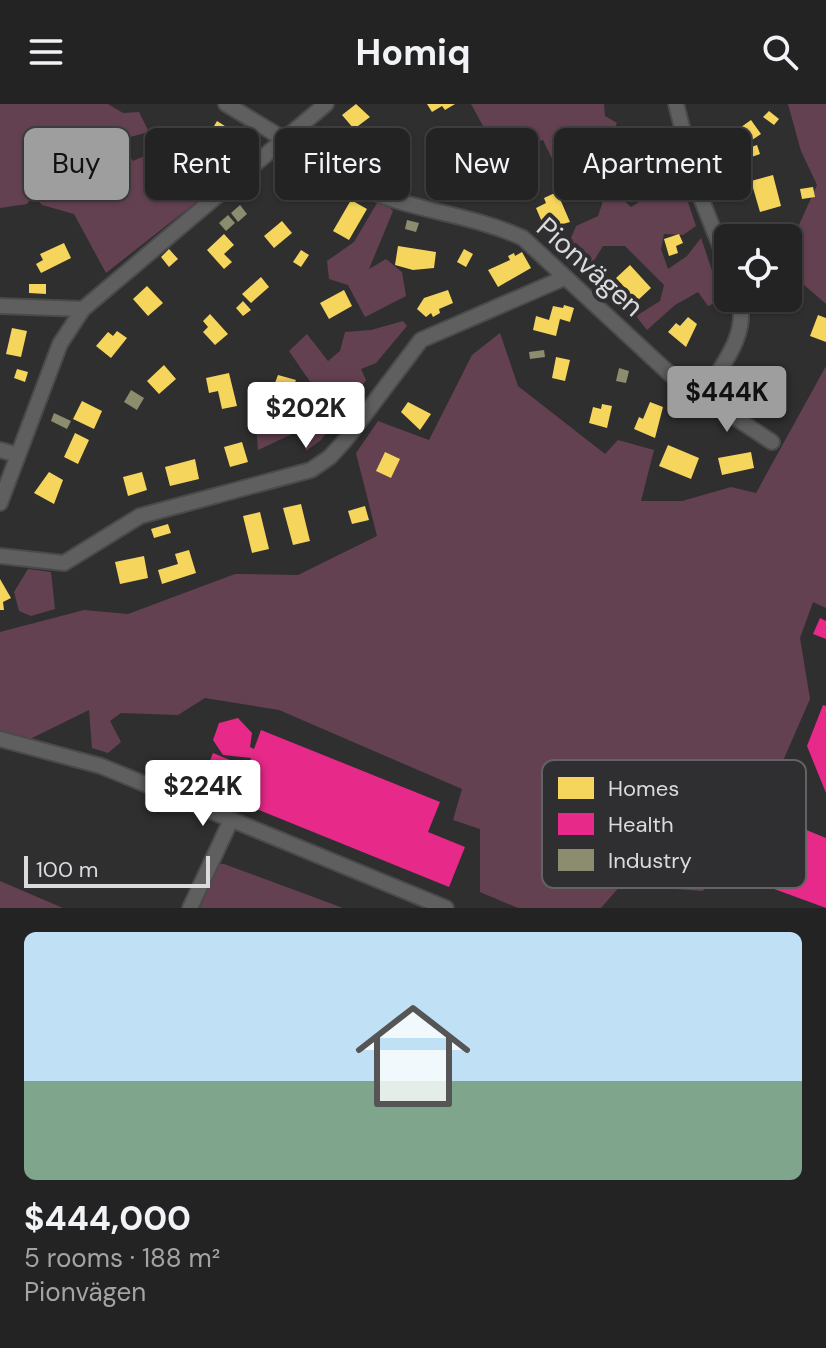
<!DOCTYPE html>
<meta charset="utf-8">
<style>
body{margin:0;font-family:"DM Sans",sans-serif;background:#2f2f30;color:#f1f3f6;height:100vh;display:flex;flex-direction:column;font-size:30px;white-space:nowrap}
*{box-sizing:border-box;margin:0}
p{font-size:26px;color:#a3a4a6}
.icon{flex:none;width:44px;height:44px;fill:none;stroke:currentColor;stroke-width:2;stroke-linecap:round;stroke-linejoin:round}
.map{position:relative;height:804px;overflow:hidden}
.drawer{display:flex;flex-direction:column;background:#232323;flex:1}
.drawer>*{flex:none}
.top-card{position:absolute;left:24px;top:24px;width:778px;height:72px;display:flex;gap:16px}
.tools{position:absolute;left:714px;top:120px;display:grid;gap:16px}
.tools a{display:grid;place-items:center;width:88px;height:88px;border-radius:12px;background:#232323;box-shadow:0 2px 6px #0004,0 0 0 2px #404041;font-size:40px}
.scale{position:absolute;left:24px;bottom:20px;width:186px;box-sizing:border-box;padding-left:8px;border:4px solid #dbdadc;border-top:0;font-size:22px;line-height:28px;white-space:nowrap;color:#dbdadc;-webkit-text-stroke:6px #2f2e30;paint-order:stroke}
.price{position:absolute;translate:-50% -68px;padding:0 18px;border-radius:8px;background:#fff;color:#222;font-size:26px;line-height:52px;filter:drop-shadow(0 2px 4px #0008)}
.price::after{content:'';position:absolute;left:50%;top:48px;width:24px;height:18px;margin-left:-12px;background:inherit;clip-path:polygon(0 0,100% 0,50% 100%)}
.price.on{background:#9f9e9f;color:#111}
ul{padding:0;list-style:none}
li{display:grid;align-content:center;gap:16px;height:424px;padding:0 24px}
li span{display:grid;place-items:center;height:248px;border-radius:12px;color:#555}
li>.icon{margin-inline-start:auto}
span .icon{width:144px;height:144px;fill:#fffc;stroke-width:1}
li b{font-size:34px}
.chip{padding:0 28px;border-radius:12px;background:#232323;box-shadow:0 2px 6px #0004,0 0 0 2px #404041;font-size:28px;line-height:72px}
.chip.on{background:#9f9e9f;color:#111}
header{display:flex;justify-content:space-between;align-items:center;height:104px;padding:0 24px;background:#232323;font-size:36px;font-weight:700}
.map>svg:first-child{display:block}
.green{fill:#644151}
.homes{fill:#f6d55c}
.health{fill:#e7298a}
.industry{fill:#8c8c6e}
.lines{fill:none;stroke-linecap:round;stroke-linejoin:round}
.minor-casing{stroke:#4b4a4b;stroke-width:18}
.minor{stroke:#605f60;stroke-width:14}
.labels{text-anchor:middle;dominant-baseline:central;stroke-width:8;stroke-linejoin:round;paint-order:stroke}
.street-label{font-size:28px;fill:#dbdadc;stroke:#2f2e30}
.key{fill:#2f2e30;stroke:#636264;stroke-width:2}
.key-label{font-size:22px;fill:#dbdadc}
</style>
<header><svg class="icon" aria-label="menu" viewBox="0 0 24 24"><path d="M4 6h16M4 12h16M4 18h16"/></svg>Homiq<svg class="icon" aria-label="search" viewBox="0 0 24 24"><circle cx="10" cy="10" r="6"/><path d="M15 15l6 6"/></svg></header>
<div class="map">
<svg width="826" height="804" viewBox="0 0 826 804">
<rect width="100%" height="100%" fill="#2f2f2f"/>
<!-- green -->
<path class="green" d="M0 0H108L123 9 139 8 149 28 130 33 127 48 133 57 156 47 176 57 209 88 106 169 74 110 42 101 34 92 27 100 0 104Z
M471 0H604L605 12 617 19 599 58 609 69 569 90 543 36 510 44 488 31Z
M788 0H826V200L795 173 789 143 817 81 801 47Z
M662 57 676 63 696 122 683 131 664 130 661 145 668 165 687 152 701 134 722 196 708 202 698 188 675 201 647 226 636 212 660 197 664 181 625 142H603L592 160 564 151 576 122 598 112 608 82 631 103 655 88Z
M380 94 393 107 369 165 386 155 402 168 406 192 365 213 348 181 329 175 327 157 354 138Z
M403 217 407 222 376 259 361 265 366 276 321 336 306 347 303 325 258 346 256 323 271 321 295 302 325 314 315 285 289 247 307 230 328 257 340 247 345 228 371 226Z
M500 229 518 282 605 350 618 336 654 346 641 397H682L731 383 756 389 826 262V504L813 498 800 534 810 595 772 682 703 787 621 781 601 804H518L480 788V725L453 716 462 685 279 606 205 594 178 611 121 609 110 617 121 638 108 649 92 644 89 606 28 636 0 629V528L84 506 128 510 235 470 298 471 377 432 356 349 378 317 429 336 472 251Z
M28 465 51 468 55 505 31 512 19 507 14 488Z
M219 760H224L343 804H200Z
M0 777 63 804H0Z"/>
<!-- homes -->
<path class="homes" d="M356 0 370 13 354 25 342 11Z
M427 0H455L445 6 442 2 432 8Z
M769 7 779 15 774 21 763 13Z
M751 16 761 30 740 44 730 31Z
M217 17 247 36 237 51 208 32Z
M459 29 477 36 464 65 446 57Z
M355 38 361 45 351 53 345 46Z
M389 38 403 41 396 71 372 66 376 49 386 51Z
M757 41 760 50 746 55 743 46Z
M635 44 655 63 637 83 617 64Z
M205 53 215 65 204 73 195 61Z
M509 54 526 75 512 87 494 67Z
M773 71 781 102 760 108 751 77Z
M813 83 815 93 802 95 800 85Z
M557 88 570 118 545 125 536 104 546 99 544 94Z
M351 96 367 105 349 136 333 127Z
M282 117 292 129 274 144 264 132Z
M224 130 234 141 224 150 232 158 224 165 207 146Z
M679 130 683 139 676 142 678 149 669 152 664 135Z
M64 139 71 154 41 169 36 160 43 156 40 150Z
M398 142 436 148 434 164 413 166 395 161Z
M169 145 178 155 169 163 161 153Z
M464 145 473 150 466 163 457 158Z
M301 146 309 151 301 163 293 158Z
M522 148 531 164 498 183 488 166 510 156 508 152 514 149 515 152Z
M630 161 651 184 637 197 616 174Z
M261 173 269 183 251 199 242 190Z
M29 180H46V190L29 189Z
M147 182 163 199 148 212 133 195Z
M344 186 352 202 329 215 320 199Z
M448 186 453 199 439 205 440 209 433 213 431 209 426 213 417 205 424 194Z
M243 197 251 206 243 212 236 204Z
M564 201 574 204 570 218 560 215 556 232 533 226 536 212 549 216 553 202 563 204Z
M210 210 228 230 215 241 203 228 208 223 203 217Z
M818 211 826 214V238L810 232Z
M688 213 697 220 686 243 668 228 676 219 680 222Z
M12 224 27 227 21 253 6 250Z
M117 227 127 234 111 254 96 242 108 228 113 232Z
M556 253 570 256 565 277 552 274Z
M164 261 176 275 159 290 147 277Z
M757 264 771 273 755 297 741 288Z
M17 265 28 268 25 278 14 274Z
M229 269 237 302 222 305 218 287 209 289 206 274Z
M278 271 296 276 286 300 270 292Z
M82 297 102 307 94 325 73 315Z
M408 298 431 310 420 326 401 308Z
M650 298 663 303 655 334 634 325 639 313 643 315Z
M602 300 612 302 607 324 589 319 593 303 601 305Z
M75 329 89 336 78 360 64 353Z
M242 338 248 358 230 363 224 343Z
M668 341 699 354 691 375 659 362Z
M385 348 400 355 391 374 376 367Z
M751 348 754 364 722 371 718 354Z
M195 355 199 375 170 382 165 363Z
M49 368 63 376 54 400 34 389Z
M142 368 147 386 128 392 123 373Z
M301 400 310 437 293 441 283 404Z
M365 402 369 416 352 420 348 407Z
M260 408 269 445 252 449 243 412Z
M168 420 171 429 154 434 151 425Z
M189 446 196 469 162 480 158 466 178 460 175 450Z
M144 452 148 474 120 480 115 458Z
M0 475 11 494 3 498 4 506H0Z"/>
<!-- health -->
<path class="health" d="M820 514 826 517V535L813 530Z
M823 601 826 602V689L807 642Z
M238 614 252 629 250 643 254 645 261 626 440 698 428 728 465 743 449 783 200 682 213 649 247 663 251 654 223 651 213 636 219 619Z
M782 716 826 734V804L758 779Z"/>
<!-- industry -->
<path class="industry" d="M240 101 247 110 238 118 231 109Z
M228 111 235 119 226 127 219 119Z
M407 116 419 119 416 128 405 125Z
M544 246 545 253 530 255 529 248Z
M619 264 629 267 626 279 616 277Z
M131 286 144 294 137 306 124 298Z
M54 309 71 317 67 325 51 317Z"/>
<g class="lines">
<!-- minor casing -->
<g class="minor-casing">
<path id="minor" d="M226 0 368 86C418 108 474 111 523 134L671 271 772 338
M676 0 699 89 728 162
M0 202 83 205
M704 291C722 261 749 231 739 194
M0 346 18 351
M0 399 60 240 83 205 326 0
M0 452 64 459 140 412 311 366 330 353 347 334 421 236 564 174
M0 635 101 662 446 804
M190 804 231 716"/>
</g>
<!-- minor -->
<use href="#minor" class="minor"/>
</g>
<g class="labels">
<!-- street labels -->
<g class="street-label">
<text transform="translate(590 163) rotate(42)">Pionvägen</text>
</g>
</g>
<!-- legend -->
<rect x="542" y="656" width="264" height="128" rx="12" class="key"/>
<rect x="558" y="673" width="36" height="22" fill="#f6d55c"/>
<rect x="558" y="709" width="36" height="22" fill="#e7298a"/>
<rect x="558" y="745" width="36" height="22" fill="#8c8c6e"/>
<g class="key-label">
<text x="608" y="692">Homes</text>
<text x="608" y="728">Health</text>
<text x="608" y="764">Industry</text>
</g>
</svg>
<div class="tools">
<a><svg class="icon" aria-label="locate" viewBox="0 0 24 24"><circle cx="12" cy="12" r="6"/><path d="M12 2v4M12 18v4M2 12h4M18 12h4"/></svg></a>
</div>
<div class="scale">100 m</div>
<b class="price on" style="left:727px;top:330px">$444K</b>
<b class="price" style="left:306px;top:346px">$202K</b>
<b class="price" style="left:203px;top:724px">$224K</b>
<div class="top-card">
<a class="chip on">Buy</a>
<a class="chip">Rent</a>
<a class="chip">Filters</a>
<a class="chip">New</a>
<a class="chip">Apartment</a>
</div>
</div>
<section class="drawer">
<ul>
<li><span style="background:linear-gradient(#bfe0f5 60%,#7fa58c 0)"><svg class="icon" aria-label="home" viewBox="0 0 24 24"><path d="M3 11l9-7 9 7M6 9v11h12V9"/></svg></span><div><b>$444,000</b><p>5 rooms · 188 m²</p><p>Pionvägen</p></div></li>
</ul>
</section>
